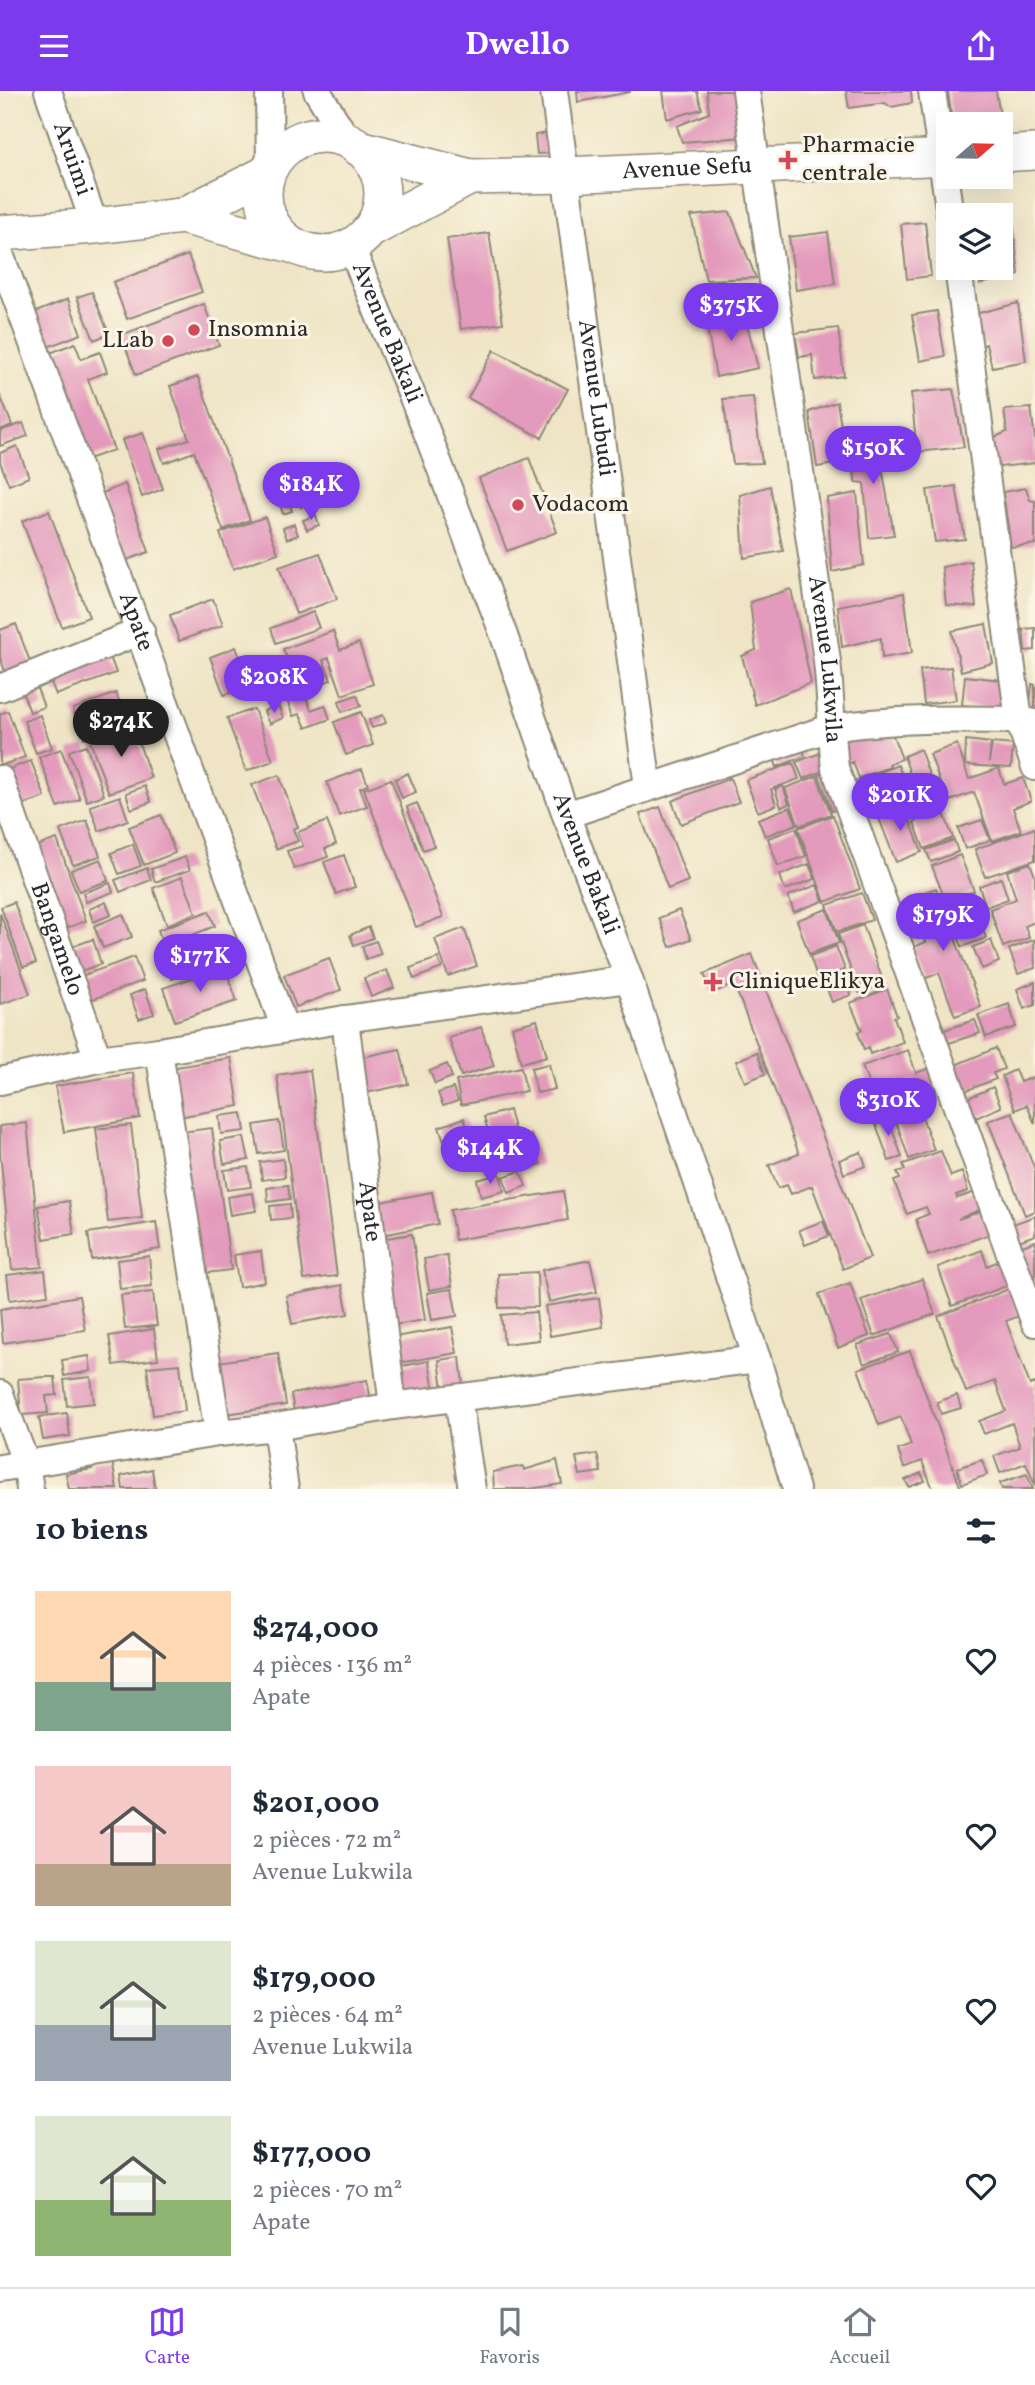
<!DOCTYPE html>
<html lang="fr">
<meta charset="utf-8">
<style>
body{margin:0;font-family:Vollkorn,serif;background:#f2f2f3;color:#1f2937;height:100vh;display:flex;flex-direction:column;font-size:26px;white-space:nowrap}
*{box-sizing:border-box;margin:0}
p{font-size:23px;color:#747a83}
.icon{flex:none;width:38px;height:38px;fill:none;stroke:currentColor;stroke-width:2;stroke-linecap:round;stroke-linejoin:round}
.map{position:relative;height:1398px;overflow:hidden}
.sheet{display:flex;flex-direction:column;background:#fff;flex:1}
.sheet>*{flex:none}
.needle{width:46px;rotate:70deg}
.buttons{position:absolute;left:936px;top:21px;display:grid;gap:14px}
.buttons a{display:grid;place-items:center;width:77px;height:77px;border-radius:0px;background:#fff;box-shadow:0 7px 28px #0002;font-size:35px}
.price{position:absolute;translate:-50% -60px;padding:0 16px;border-radius:24px;background:#7c3aed;color:#fff;font-size:23px;line-height:46px;filter:drop-shadow(0 2px 4px #0008)}
.price::after{content:'';position:absolute;left:50%;top:42px;width:21px;height:16px;margin-left:-10px;background:inherit;clip-path:polygon(0 0,100% 0,50% 100%)}
.price.current{background:#222;color:#fff}
ul{padding:0;list-style:none}
li{display:flex;align-items:center;gap:21px;height:175px;padding:0 35px}
li span{display:grid;place-items:center;flex:none;width:196px;height:140px;border-radius:0px;color:#555}
li>.icon{margin-inline-start:auto}
span .icon{width:84px;height:84px;fill:#fffc;stroke-width:1}
li b{font-size:30px}
h2{display:flex;justify-content:space-between;align-items:center;height:84px;padding:0 35px;font-size:30px}
header{display:flex;justify-content:space-between;align-items:center;height:91px;padding:0 35px;background:#7c3aed;color:#fff;font-size:32px;font-weight:700}
.tabs{display:flex;justify-content:space-around;align-items:center;height:98px;border-top:2px solid #e0e1e3;background:#fff;font-size:19px;color:#747a83}
.tabs a{display:grid;justify-items:center;gap:4px}
.tabs .current{color:#7c3aed}
.map>svg:first-child{display:block}
.building{fill:#e39abc}
.lines{fill:none;stroke-linecap:round;stroke-linejoin:round}
.minor-casing{stroke:#8d8878;stroke-width:30}
.major-casing{stroke:#8d8878;stroke-width:38}
.minor{stroke:#fff;stroke-width:26}
.major{stroke:#fff;stroke-width:35}
.poi-dot{fill:#d1495b;stroke:#fcf5e5;stroke-width:2.5}
.labels{text-anchor:middle;dominant-baseline:central;stroke-width:6;stroke-linejoin:round;paint-order:stroke}
.poi-label{font-size:24px;fill:#2b2b2b;stroke:#fcf5e5;text-anchor:start}
.street-label{font-size:24px;fill:#2b2b2b;stroke:#fcf5e5}
</style>
<header><svg class="icon" aria-label="menu" viewBox="0 0 24 24"><path d="M4 6h16M4 12h16M4 18h16"/></svg>Dwello<svg class="icon" aria-label="share" viewBox="0 0 24 24"><path d="M12 15V3M7 8l5-5 5 5M5 13v7h14v-7"/></svg></header>
<div class="map">
<svg width="1035" height="1398" viewBox="0 0 1035 1398">
<rect width="100%" height="100%" fill="#fcf5e5"/>
<filter id="ink" filterUnits="userSpaceOnUse"><feTurbulence type="fractalNoise" baseFrequency=".0143" numOctaves="2"/><feDisplacementMap in="SourceGraphic" scale="14" xChannelSelector="R" yChannelSelector="G"/><feConvolveMatrix kernelMatrix="1 2 1 2 8 2 1 2 1" color-interpolation-filters="sRGB"/></filter>
<filter id="wash" filterUnits="userSpaceOnUse"><feTurbulence type="fractalNoise" baseFrequency=".00686" numOctaves="4" result="noise"/><feDisplacementMap in="SourceGraphic" scale="28" xChannelSelector="R" yChannelSelector="G"/><feGaussianBlur stdDeviation="1.57" result="paint"/><feColorMatrix in="noise" values="0 0 0 0 0 0 0 0 0 0 0 0 0 0 0 0 0 1.4 0 .05"/><feComposite in="paint" operator="in"/></filter>
<g filter="url(#wash)">
<rect width="100%" height="100%" fill="#efe5c6"/>
<g id="blocks">
<!-- building -->
<path class="building" d="M577 0H630V1L578 11Z
M663 0H697L702 18 667 28Z
M707 0H741L745 46 682 51 677 35 709 22Z
M846 0H911L912 12 891 16 885 12 849 17Z
M948 0H996L1000 25 952 31Z
M554 41 557 62 537 63 535 44Z
M730 121 756 187 706 189 691 125Z
M925 131 931 185 907 188 901 133Z
M1001 134H1013L1019 184 980 193 979 177H1001Z
M828 141 835 193 796 199 789 146Z
M489 142 503 232 461 238 447 148Z
M188 164 202 201 127 228 113 191Z
M92 201 109 243 94 249 77 206Z
M68 208 81 243 45 257 31 223Z
M1018 212 1026 270 992 276 986 253 976 257 971 224Z
M204 213 219 254 136 284 121 244Z
M743 217 758 277 716 286 705 224Z
M937 220 945 265 920 270 912 224Z
M838 237 844 285 815 289 812 264 799 266 795 242Z
M75 252 81 268 100 261 107 281 88 288 114 359 88 368 50 262Z
M494 259 568 298 542 347 468 307Z
M198 286 250 429 223 439 194 361 164 372 159 358 189 348 170 295Z
M953 298 964 356 917 361 911 302Z
M0 304 12 334 0 339Z
M753 306 762 372 733 373 723 308Z
M837 311 847 371 817 376 809 321Z
M1031 317 1035 347V372L991 377 988 349 1007 341 1004 319Z
M23 332 28 345 0 355V340Z
M143 342 163 398 142 406 122 349Z
M876 342 894 444 869 447 864 392 855 391 853 352Z
M17 355 29 386 9 394 0 371V362Z
M529 367 557 441 507 460 479 387Z
M125 393 149 461 124 470 100 403Z
M770 395 783 460 744 467 740 404Z
M956 395 965 448 935 451 927 399Z
M1026 397 1030 409 1035 410V453L1011 456 1003 401Z
M302 400 307 413 301 416 296 403Z
M857 402 864 474 832 481 827 407Z
M288 408 292 420 283 423 279 411Z
M49 420 89 526 62 536 22 430Z
M316 424 319 434 307 439 303 429Z
M265 426 278 462 233 478 220 442Z
M294 433 298 444 287 448 283 437Z
M320 462 337 508 296 523 279 476Z
M971 470 976 516 946 514 942 476Z
M791 498 811 592 755 614 742 565 756 559 750 511Z
M904 502 912 562 882 567 881 547 842 556 838 515Z
M213 508 223 534 179 550 170 524Z
M313 521 319 537 276 552 271 537Z
M16 533 32 576 7 586 0 566V539Z
M986 533 993 572 961 580 952 540Z
M1035 537V559L1025 560 1023 538Z
M333 540 340 559 359 552 373 593 342 604 329 567 323 569 331 589 303 599 311 619 325 614 330 628 306 637 300 623 293 625 280 590 295 585 283 558Z
M236 556 250 595 224 604 210 566Z
M109 563 116 582 56 604 49 586Z
M951 576 956 609 924 613 920 579Z
M965 585 1010 590 1007 619 962 614Z
M35 592 44 616 30 621 21 597Z
M1032 593 1035 594V624H1029Z
M116 602 127 631 84 647 73 618Z
M357 604 361 615 342 621 339 610Z
M278 614 283 627 269 633 264 620Z
M254 618 273 670 246 680 227 627Z
M8 620 25 666 0 675V623Z
M361 621 373 654 346 664 334 631Z
M40 624 52 657 36 662 24 630Z
M383 624 386 632 372 637 369 629Z
M133 635 151 687 109 702 90 650Z
M890 637 902 668 889 673 890 676 859 687 853 671 848 673 839 648Z
M966 649 991 652 989 671 992 652 1013 654 1011 677 965 674Z
M957 653 969 688 999 677 1004 693 1023 687 1031 710 1013 717 1021 740 992 750 974 701 947 711 930 663Z
M86 654 104 704 87 710 69 660Z
M801 655 805 665 777 676 773 665Z
M61 658 80 708 58 716 39 666Z
M920 658 932 692 915 698 904 665Z
M820 662 826 679 803 688 796 671Z
M31 670 45 706 12 718 0 681Z
M793 672 799 688 771 698 776 714 758 721 746 689Z
M898 674 909 702 862 720 851 692Z
M362 678 368 694 360 697 367 715 339 725 327 691Z
M828 680 841 717 832 720 819 684Z
M408 682 416 701 402 707 395 688Z
M279 684 298 736 293 738 298 750 276 758 252 694Z
M817 685 831 723 799 735 785 697Z
M730 687 739 711 681 733 672 710Z
M391 688 443 826 416 836 364 698Z
M145 695 151 711 131 718 126 702Z
M783 695 789 713 781 716 775 698Z
M120 705 128 729 99 740 90 715Z
M417 712 434 755 423 759 407 716Z
M903 712 922 761 896 771 877 722Z
M660 716 688 790 668 798 640 723Z
M790 716 797 733 765 745 758 728Z
M943 720 953 747 924 758 914 731Z
M161 724 175 762 144 774 129 736Z
M833 724 860 798 825 811 798 737Z
M87 729 100 765 73 774 60 739Z
M982 729 990 749 965 758 958 737Z
M327 730 336 753 325 758 328 766 294 778 287 760 303 755 298 741Z
M796 737 806 765 778 775 768 747Z
M1035 737V769L985 786 975 758Z
M57 748 86 830 58 840 28 758Z
M954 749 958 761 931 771 926 759Z
M133 753 141 775 119 783 111 762Z
M344 764 355 796 336 803 324 771Z
M960 764 974 800 946 811 932 775Z
M185 766 190 779 155 791 151 778Z
M101 768 108 790 79 800 71 779Z
M1030 772 1035 785V831L1025 835 1029 847 1003 856 990 818 1016 808 1007 780Z
M809 773 815 788 785 799 780 784Z
M147 777 151 789 120 801 115 789Z
M182 786 196 822 167 834 153 797Z
M1001 787 1008 808 986 816 979 795Z
M110 792 113 801 86 811 83 802Z
M817 794 823 810 794 821 788 805Z
M936 797 981 916 955 925 939 882 924 888 912 857 926 851 909 807Z
M862 802 872 829 837 841 827 814Z
M14 811 36 872 23 876 1 816Z
M106 811 111 824 93 831 89 818Z
M827 818 839 852 809 863 797 829Z
M679 819 691 848 670 856 659 827Z
M209 820 215 835 192 844 197 857 169 867 158 839Z
M0 822 30 903 1 913 0 909Z
M123 823 132 846 103 857 94 835Z
M981 833 986 847 962 856 957 842Z
M863 834 884 893 859 902 838 843Z
M369 836 373 847 354 854 350 844Z
M464 837 477 875 448 885 435 848Z
M93 848 101 873 75 882 66 858Z
M991 849 999 871 982 878 973 856Z
M1034 849 1035 877 1018 883 1009 858Z
M376 850 381 863 366 868 362 855Z
M836 855 845 879 818 889 810 865Z
M752 863 870 1167 843 1178 812 1095 791 1103 787 1094 778 1097 769 1074 799 1063 734 893 712 902 704 883Z
M134 866 143 890 85 911 76 887Z
M329 867 341 899 296 916 284 884Z
M438 867 442 877 414 888 410 877Z
M180 875 183 884 172 888 169 879Z
M225 876 237 910 175 930 163 897Z
M387 879 394 897 371 906 364 887Z
M844 883 851 904 832 911 824 890Z
M1035 891V914L1024 918 1017 898Z
M145 898 154 923 139 928 130 904Z
M887 898 897 925 894 926 903 951 870 963 868 957 864 959 858 941 862 939 850 912Z
M1009 913 1016 936 986 946 978 924Z
M537 929 547 965 521 972 512 936Z
M975 929 980 942 949 952 944 939Z
M481 936 494 975 461 985 449 947Z
M996 957 1004 978 993 982 996 988 965 1000 955 974Z
M400 958 408 993 361 1003 353 968Z
M908 959 916 982 932 976 940 996 916 1005 911 991 919 987 881 1000 878 993 870 996 862 975Z
M757 961 765 983 745 991 736 970Z
M231 967 239 1015 173 1027 164 978Z
M447 973 452 986 435 993 430 980Z
M549 973 555 998 537 1002 531 977Z
M521 976 526 1000 461 1014 456 990Z
M310 979 337 1185 304 1189 277 984Z
M1015 979 1020 991 1035 986V1033L1027 1014 1015 1019 1002 985Z
M133 982 140 1027 64 1041 55 995Z
M910 992 934 1059 909 1068 886 1001Z
M993 996 1001 1016 976 1027 968 1007Z
M453 997 458 1010 443 1015 438 1002Z
M882 1003 887 1018 871 1024 865 1009Z
M509 1019 515 1041 490 1047 484 1026Z
M1012 1021 1035 1079V1120L1025 1124 988 1030Z
M242 1022 245 1040 221 1043 219 1025Z
M887 1024 902 1066 889 1070 874 1028Z
M464 1027 470 1044 445 1053 439 1036Z
M279 1030 284 1059 259 1063 254 1034Z
M27 1032 42 1176 12 1179 0 1062V1035Z
M131 1034 142 1127 108 1131 96 1038Z
M212 1037 231 1179 199 1183 180 1041Z
M531 1043 541 1073 522 1079 512 1049Z
M244 1046 249 1069 224 1073 220 1050Z
M941 1060 951 1085 962 1081 968 1100 956 1104 957 1107 976 1101 982 1118 958 1128 982 1120 990 1143 928 1165 916 1128 929 1123 926 1116 907 1123 894 1090 900 1088 897 1081 905 1079 903 1073Z
M861 1061 866 1075 844 1083 839 1069Z
M283 1068 285 1086 262 1089 260 1071Z
M248 1076 251 1096 227 1099 224 1079Z
M520 1080 526 1095 509 1102 503 1086Z
M500 1083 504 1100 481 1106 477 1089Z
M288 1094 290 1108 268 1111 267 1097Z
M563 1100 568 1129 455 1149 450 1119Z
M432 1101 438 1133 377 1145 370 1113Z
M253 1102 256 1120 230 1124 227 1106Z
M69 1110 74 1143 44 1148 38 1115Z
M290 1113 291 1127 271 1129 270 1115Z
M1035 1125V1144L1019 1150 1013 1133Z
M823 1130 829 1145 805 1154 799 1139Z
M156 1131 160 1158 92 1169 88 1142Z
M412 1143 425 1229 394 1234 380 1148Z
M1035 1150V1186L1031 1187 1020 1156Z
M982 1159 987 1175 1006 1167 1015 1192 952 1215 938 1176Z
M261 1160 265 1191 239 1196 234 1164Z
M447 1164 452 1195 429 1199 424 1168Z
M149 1165 152 1195 120 1198 117 1169Z
M590 1169 597 1201 549 1211 542 1179Z
M45 1179 48 1204 10 1209 7 1184Z
M537 1181 538 1216 499 1217 498 1183Z
M922 1188 935 1223 874 1245 861 1209Z
M850 1192 869 1245 838 1257 819 1203Z
M342 1194 348 1223 292 1233 286 1205Z
M452 1198 457 1225 432 1229 427 1202Z
M1009 1198 1019 1225 1006 1230 1030 1294 1035 1292V1395L1026 1372 1000 1382 994 1365 1020 1356 1012 1332 984 1343 979 1330 1006 1320 995 1290 966 1301 938 1225Z
M153 1201 157 1235 125 1238 121 1204Z
M79 1205 85 1239 3 1252 0 1218Z
M599 1207 603 1236 550 1245 545 1215Z
M536 1221 539 1249 504 1253 501 1224Z
M452 1236 457 1262 393 1273 389 1247Z
M154 1238 158 1268 114 1274 109 1245Z
M891 1243 898 1261 864 1273 857 1254Z
M910 1260 961 1398H933L922 1370 904 1377 898 1359 911 1354 901 1326 879 1334 858 1278Z
M278 1262 286 1314 226 1323 218 1271Z
M89 1265 91 1280 64 1285 62 1269Z
M460 1266 463 1295 443 1298 439 1269Z
M429 1270 434 1299 397 1305 392 1277Z
M180 1273 185 1320 153 1324 147 1276Z
M45 1286H55L57 1304 46 1305 48 1322 21 1324 18 1288Z
M91 1286 94 1312 67 1315 64 1289Z
M367 1289 372 1314 295 1327 291 1303Z
M957 1304 961 1317 941 1323 937 1311Z
M67 1322 70 1345 43 1349 39 1326Z
M597 1363 601 1381 580 1384 576 1366Z
M112 1369 117 1398H69L66 1383 92 1378 91 1371Z
M557 1369 562 1393 529 1398H494L493 1381 523 1375 524 1379Z
M982 1369 987 1384 962 1393 957 1377Z
M152 1378 155 1398H123L121 1385Z
M921 1382 925 1390 909 1396 905 1389Z
M1027 1383 1033 1398H1002L1000 1392Z"/>
</g>
</g>
<g filter="url(#ink)">
<use href="#blocks" fill-opacity="0" stroke="#8d8878" stroke-width="2"/>
<g class="lines">
<!-- minor casing -->
<g class="minor-casing">
<g id="minor">
<path id="s1" d="M48 0 95 135"/>
<path d="M269 0 270 77"/>
<path d="M317 0 348 50"/>
<path id="s2" d="M554 0 648 696"/>
<path id="s3" d="M746 0 827 570C831 606 831 641 835 677L1035 1232"/>
<path d="M932 0 950 124"/>
<path id="s4" d="M351 156 423 331 503 542 566 724 629 888 757 1268 796 1398"/>
<path id="s5" d="M0 163 285 938"/>
<path d="M958 177 1019 629 1035 676"/>
<path d="M0 597 141 540"/>
<path id="s6" d="M0 688 98 968"/>
<path d="M566 724 830 637C893 627 955 628 1019 629L1035 632"/>
<path id="s7" d="M345 928 393 1315"/>
<path d="M159 960 218 1342"/>
<path d="M0 990 98 968 159 960 345 928 629 888"/>
<path d="M0 1303 26 1373 30 1398"/>
<path d="M458 1307 472 1398"/>
<path d="M276 1336 285 1398"/>
<path d="M0 1377 218 1342 276 1336 393 1315 757 1268"/>
</g>
</g>
<!-- major casing -->
<g class="major-casing">
<g id="major">
<circle cx="323" cy="103" r="59"/>
<path id="s8" d="M359 57 470 86 566 84 948 66"/>
<path d="M1001 63 1035 61"/>
<path d="M182 125 292 154"/>
<path d="M370 139 470 86"/>
<path d="M0 142 95 135 182 125 267 82"/>
</g>
</g>
<!-- minor -->
<use href="#minor" class="minor"/>
<!-- major -->
<use href="#major" class="major"/>
</g>
</g>
<!-- markers -->
<g class="poi-dot">
<path d="M784.5 58.5h7v7h7v7h-7v7h-7v-7h-7v-7h7z"/>
<circle cx="194" cy="239" r="7"/>
<circle cx="168" cy="250" r="7"/>
<circle cx="518" cy="414" r="7"/>
<path d="M709.5 880.5h7v7h7v7h-7v7h-7v-7h-7v-7h7z"/>
</g>
<g class="labels">
<!-- poi labels -->
<g class="poi-label">
<text x="802" y="55">Pharmacie<tspan x="802" dy="28">centrale</tspan></text>
<text x="208" y="239">Insomnia</text>
<text x="154" y="250" text-anchor="end">LLab</text>
<text x="532" y="414">Vodacom</text>
<text x="729" y="891">CliniqueElikya</text>
</g>
<!-- street labels -->
<g class="street-label">
<text stroke="none"><textPath href="#s1" startOffset="72">Aruimi</textPath></text>
<text stroke="none"><textPath href="#s8" startOffset="332">Avenue Sefu</textPath></text>
<text stroke="none"><textPath href="#s4" startOffset="93">Avenue Bakali</textPath></text>
<text stroke="none"><textPath href="#s2" startOffset="310">Avenue Lubudi</textPath></text>
<text stroke="none"><textPath href="#s5" startOffset="392">Apate</textPath></text>
<text stroke="none"><textPath href="#s3" startOffset="574">Avenue Lukwila</textPath></text>
<text stroke="none"><textPath href="#s4" startOffset="660">Avenue Bakali</textPath></text>
<text stroke="none"><textPath href="#s6" startOffset="170">Bangamelo</textPath></text>
<text stroke="none"><textPath href="#s7" startOffset="194">Apate</textPath></text>
</g>
</g>
</svg>
<div class="buttons">
<a><svg class="needle" viewBox="-14 -14 28 28"><path d="M0-13l5 13h-10z" fill="#e53935"/><path d="M0 13l5-13h-10z" fill="#747a83"/></svg></a>
<a><svg class="icon" aria-label="layers" viewBox="0 0 24 24"><path d="M12 4l9 5-9 5-9-5zM3 14l9 5 9-5"/></svg></a>
</div>
<b class="price" style="left:731px;top:252px">$375K</b>
<b class="price" style="left:873px;top:395px">$150K</b>
<b class="price" style="left:311px;top:431px">$184K</b>
<b class="price" style="left:274px;top:624px">$208K</b>
<b class="price current" style="left:121px;top:668px">$274K</b>
<b class="price" style="left:900px;top:742px">$201K</b>
<b class="price" style="left:943px;top:862px">$179K</b>
<b class="price" style="left:200px;top:903px">$177K</b>
<b class="price" style="left:888px;top:1047px">$310K</b>
<b class="price" style="left:490px;top:1095px">$144K</b>
</div>
<section class="sheet">
<h2>10 biens<svg class="icon" aria-label="filters" viewBox="0 0 24 24"><path d="M4 7h16M4 17h16"/><circle cx="9" cy="7" r="2"/><circle cx="15" cy="17" r="2"/></svg></h2>
<ul>
<li><span style="background:linear-gradient(#ffd9b3 65%,#7fa58c 0)"><svg class="icon" aria-label="home" viewBox="0 0 24 24"><path d="M3 11l9-7 9 7M6 9v11h12V9"/></svg></span><div><b>$274,000</b><p>4 pièces · 136 m²</p><p>Apate</p></div><svg class="icon" aria-label="heart" viewBox="0 0 24 24"><path d="M12 20l-8-8c-3-5 5-10 8-4 3-6 11-1 8 4z"/></svg></li>
<li><span style="background:linear-gradient(#f6c9c9 70%,#b9a48a 0)"><svg class="icon" aria-label="home" viewBox="0 0 24 24"><path d="M3 11l9-7 9 7M6 9v11h12V9"/></svg></span><div><b>$201,000</b><p>2 pièces · 72 m²</p><p>Avenue Lukwila</p></div><svg class="icon" aria-label="heart" viewBox="0 0 24 24"><path d="M12 20l-8-8c-3-5 5-10 8-4 3-6 11-1 8 4z"/></svg></li>
<li><span style="background:linear-gradient(#dfe7d0 60%,#9aa5b1 0)"><svg class="icon" aria-label="home" viewBox="0 0 24 24"><path d="M3 11l9-7 9 7M6 9v11h12V9"/></svg></span><div><b>$179,000</b><p>2 pièces · 64 m²</p><p>Avenue Lukwila</p></div><svg class="icon" aria-label="heart" viewBox="0 0 24 24"><path d="M12 20l-8-8c-3-5 5-10 8-4 3-6 11-1 8 4z"/></svg></li>
<li><span style="background:linear-gradient(#dfe7d0 60%,#8fb573 0)"><svg class="icon" aria-label="home" viewBox="0 0 24 24"><path d="M3 11l9-7 9 7M6 9v11h12V9"/></svg></span><div><b>$177,000</b><p>2 pièces · 70 m²</p><p>Apate</p></div><svg class="icon" aria-label="heart" viewBox="0 0 24 24"><path d="M12 20l-8-8c-3-5 5-10 8-4 3-6 11-1 8 4z"/></svg></li>
</ul>
</section>
<nav class="tabs">
<a class="current"><svg class="icon" aria-label="map" viewBox="0 0 24 24"><path d="M3 6l6-2 6 2 6-2v14l-6 2-6-2-6 2zM9 4v14M15 6v14"/></svg>Carte</a>
<a><svg class="icon" aria-label="saved" viewBox="0 0 24 24"><path d="M7 4h10v16l-5-4-5 4z"/></svg>Favoris</a>
<a><svg class="icon" aria-label="home" viewBox="0 0 24 24"><path d="M3 11l9-7 9 7M6 9v11h12V9"/></svg>Accueil</a>
</nav>
